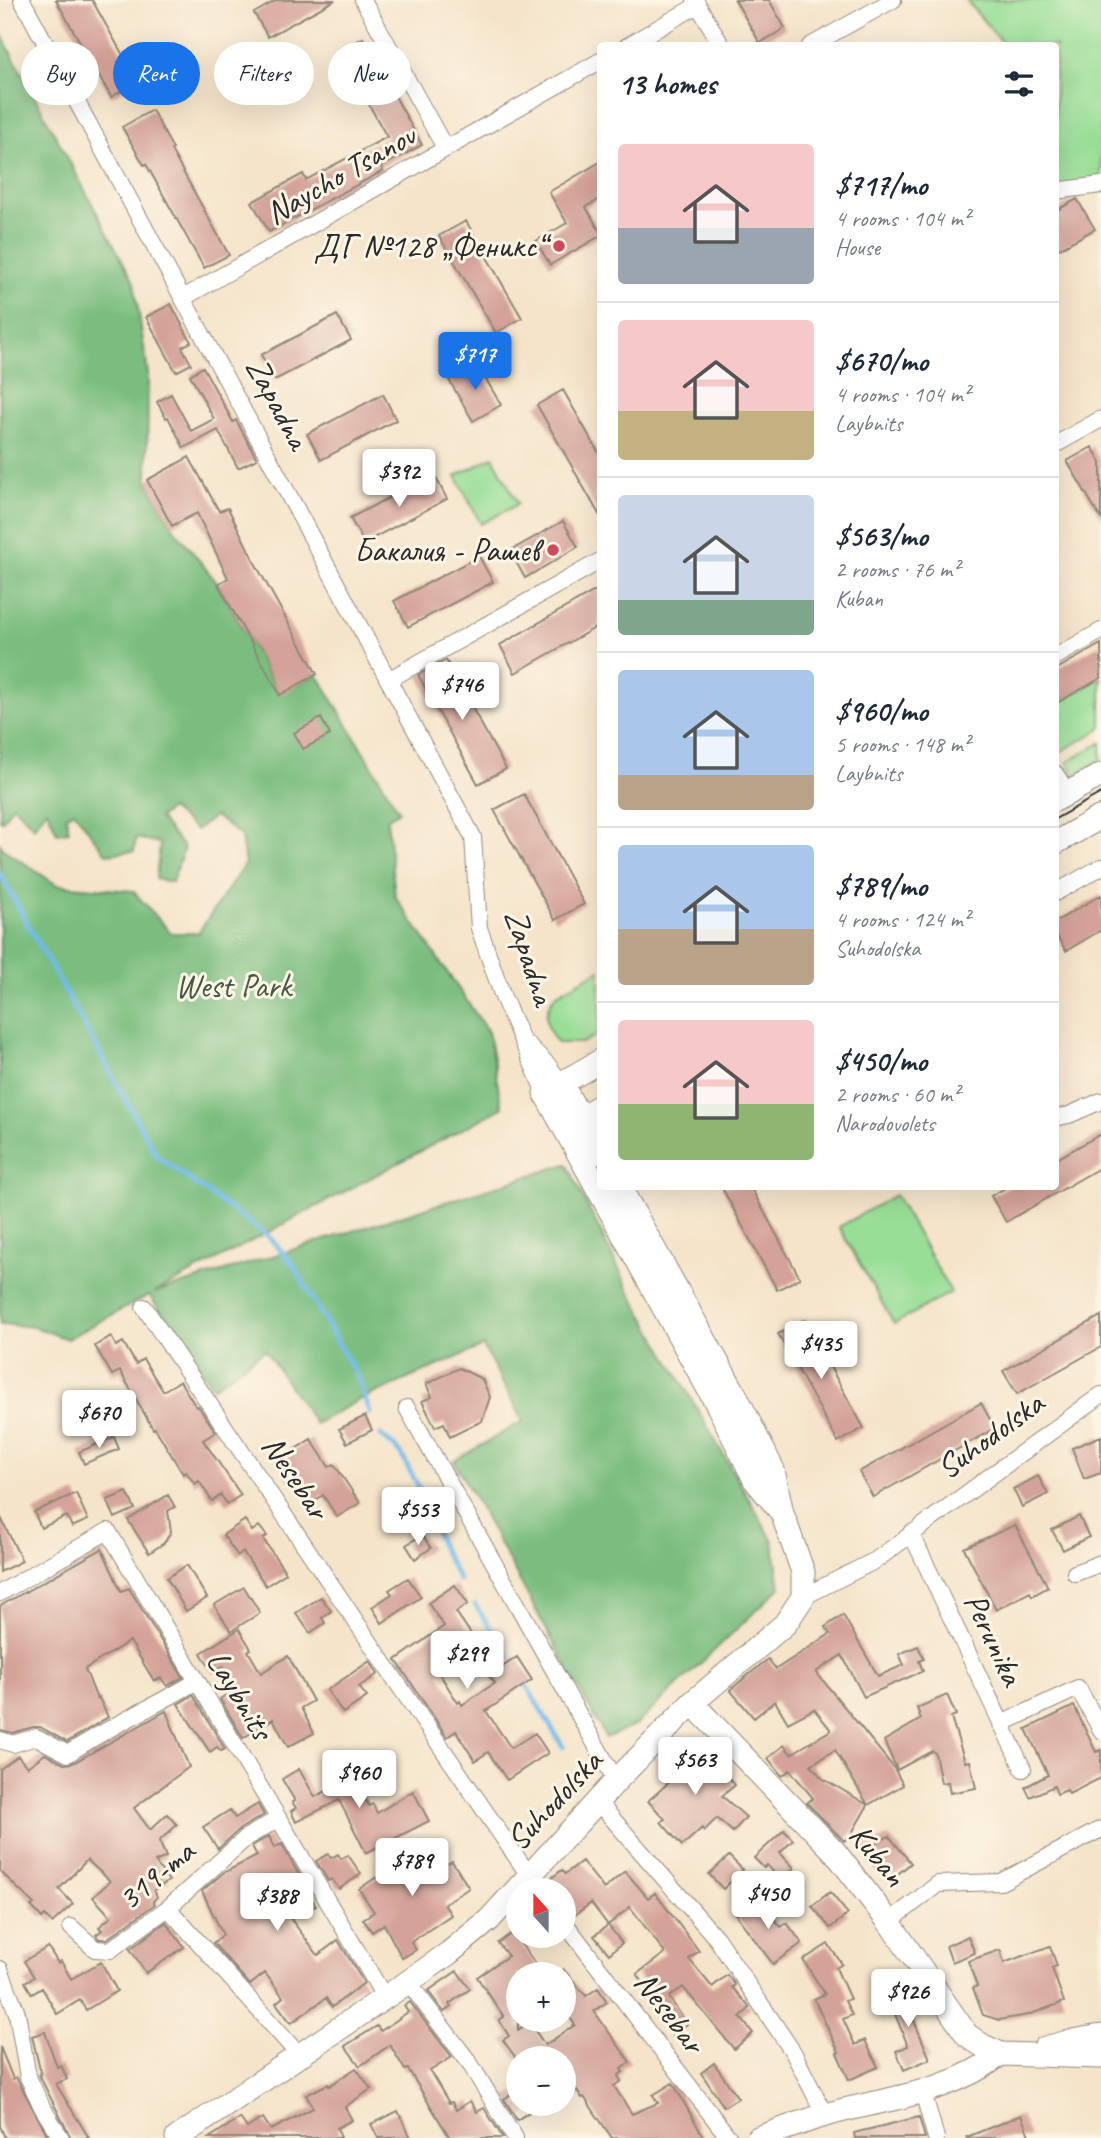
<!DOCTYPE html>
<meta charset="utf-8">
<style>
body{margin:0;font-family:Caveat,sans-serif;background:#f2f2f3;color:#1f2937;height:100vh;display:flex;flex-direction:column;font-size:26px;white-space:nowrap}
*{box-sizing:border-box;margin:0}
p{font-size:23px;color:#747a83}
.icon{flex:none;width:38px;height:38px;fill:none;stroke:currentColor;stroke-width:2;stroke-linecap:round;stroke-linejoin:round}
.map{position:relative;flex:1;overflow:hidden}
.details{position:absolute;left:597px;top:42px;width:462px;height:1148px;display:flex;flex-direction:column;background:#fff;border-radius:7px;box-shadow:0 7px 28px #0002}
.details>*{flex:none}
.banner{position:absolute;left:21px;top:42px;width:471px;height:63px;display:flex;gap:14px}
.needle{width:46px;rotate:339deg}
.tools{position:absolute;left:506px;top:1878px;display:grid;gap:14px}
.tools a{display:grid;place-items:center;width:70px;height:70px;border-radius:50%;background:#fff;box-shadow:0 7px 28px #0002;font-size:35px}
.price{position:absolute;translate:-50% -60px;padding:0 16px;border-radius:7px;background:#fff;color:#222;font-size:23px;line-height:46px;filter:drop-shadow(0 2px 4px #0008)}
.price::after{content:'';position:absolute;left:50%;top:42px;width:21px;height:16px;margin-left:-10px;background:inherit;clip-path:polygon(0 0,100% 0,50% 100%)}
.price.selected{background:#1a73e8;color:#fff}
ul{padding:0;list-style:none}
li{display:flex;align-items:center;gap:21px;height:175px;padding:0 21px}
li+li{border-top:2px solid #e0e1e3}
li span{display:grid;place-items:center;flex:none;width:196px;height:140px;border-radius:7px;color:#555}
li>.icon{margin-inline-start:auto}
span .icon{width:84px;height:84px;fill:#fffc;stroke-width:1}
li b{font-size:30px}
h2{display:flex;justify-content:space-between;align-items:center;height:84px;padding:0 21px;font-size:30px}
.pill{padding:0 24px;border-radius:32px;background:#fff;box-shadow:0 7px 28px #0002;font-size:24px;line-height:63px}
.pill.selected{background:#1a73e8;color:#fff}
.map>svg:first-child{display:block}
.green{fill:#98de96;stroke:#628460;stroke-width:2}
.forest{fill:#7abd7f;stroke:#527455;stroke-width:2}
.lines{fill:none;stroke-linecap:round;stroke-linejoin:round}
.stream{stroke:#70bcea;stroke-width:5}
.building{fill:#d4a298;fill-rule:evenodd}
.street-casing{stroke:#90887a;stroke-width:18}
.secondary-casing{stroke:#90887a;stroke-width:25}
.street{stroke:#fff;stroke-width:16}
.secondary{stroke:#fff;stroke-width:23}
.tram{stroke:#2b2b2b;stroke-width:2}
.poi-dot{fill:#d1495b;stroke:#fcf5e5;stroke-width:2.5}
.labels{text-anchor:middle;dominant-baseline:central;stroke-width:6;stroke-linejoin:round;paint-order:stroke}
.street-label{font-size:33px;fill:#2b2b2b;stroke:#fcf5e5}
.poi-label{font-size:33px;fill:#2b2b2b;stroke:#fcf5e5;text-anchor:end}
.park-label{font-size:33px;fill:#465846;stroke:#fcf5e5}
</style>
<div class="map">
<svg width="1101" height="2138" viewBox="0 0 1101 2138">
<rect width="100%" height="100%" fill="#fcf5e5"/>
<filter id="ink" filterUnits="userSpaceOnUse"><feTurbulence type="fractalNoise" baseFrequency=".0143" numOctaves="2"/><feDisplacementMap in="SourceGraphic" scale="14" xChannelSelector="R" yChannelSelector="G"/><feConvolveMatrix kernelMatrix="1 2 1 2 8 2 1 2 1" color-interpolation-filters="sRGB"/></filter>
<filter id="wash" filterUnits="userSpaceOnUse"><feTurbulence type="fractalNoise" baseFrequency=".00686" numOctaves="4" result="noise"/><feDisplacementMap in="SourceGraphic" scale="28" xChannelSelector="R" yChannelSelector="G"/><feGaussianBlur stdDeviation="1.57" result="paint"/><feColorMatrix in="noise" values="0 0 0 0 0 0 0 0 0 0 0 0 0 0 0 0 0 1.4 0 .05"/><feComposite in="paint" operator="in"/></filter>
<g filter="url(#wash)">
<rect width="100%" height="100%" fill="#f5e4ca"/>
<!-- green -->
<path class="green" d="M966 0H1101V185L1055 191V46L1004 45Z
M493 457 518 504 481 524 456 476Z
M1101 678V729L1060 752 1055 744V704Z
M1101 743V759L1075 775 1067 762Z
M600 970V1033L582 1043H558C544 1028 542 1009 557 994Z
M895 1195 951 1292 894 1324 839 1227Z"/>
<!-- forest -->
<path class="forest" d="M0 32 134 282 148 374 147 480 172 526 218 584 279 694 317 674 399 811 387 819 395 896 488 1032 502 1108 154 1293 567 1164 630 1292 773 1541 780 1588 637 1724 606 1738 454 1461 523 1421 483 1346 357 1401 315 1424 265 1350 213 1387 149 1295 67 1339 35 1327 0 1324V844L3 849 57 885 133 891 171 933H198L245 864 241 836 215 816 196 830 170 809 159 818 184 848 172 882 156 879 160 843 136 838 134 851 106 854 74 811 66 816 69 831 57 833 47 809 34 827 13 805 2 821 0 820Z"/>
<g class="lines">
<!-- stream -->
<path class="stream" d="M0 874 157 1156 268 1236 293 1264 358 1378 370 1413
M381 1435 400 1452 427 1503 440 1544 459 1580
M475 1605 510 1657
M526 1685 563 1747"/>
</g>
<g id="blocks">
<!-- building -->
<path class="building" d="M56 0H92L138 82 111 97Z
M277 0H335L268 37 254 13Z
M735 0H769L785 28 760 43Z
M363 38 422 145 381 167 383 171 269 232 252 202 303 174 306 180 387 137 339 51Z
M152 110 173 149 171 150 229 255 204 268 146 164 144 165 122 127Z
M600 162V199L586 207 600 232V236L550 265 536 241 567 223 549 192Z
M1077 199 1095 229 1055 251V211Z
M466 221 522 318 496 333 439 236Z
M171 304 191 342 182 347 191 364 176 372 146 317Z
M337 315 351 340 275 380 261 355Z
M477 364 501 405 473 421 449 380Z
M203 367 233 422 236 420 257 459 238 468 218 430 184 448 168 417 166 418 157 402 171 394 191 431 214 419 190 375Z
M563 390 600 455V516L537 405Z
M383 394 396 420 321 460 307 434Z
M1092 447 1101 462V519L1067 461Z
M189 457 219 511 228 508 255 563 317 674 280 695 218 584 228 578 197 513 172 526 147 480Z
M434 474 447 499 364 543 350 518Z
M563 521 578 547 525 578 510 551Z
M479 556 493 582 408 627 394 601Z
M600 588V625L515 673 500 645Z
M1101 644V678L1055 704V670Z
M446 660 506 769 478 784 418 675Z
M321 718 330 735 303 749 294 733Z
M524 794 584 904 555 920 494 810Z
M1101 895V930L1066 951 1055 933V922Z
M1101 1134V1167L1006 1222 991 1196 1009 1186H1055V1160Z
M721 1186H750L800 1278 777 1290Z
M1101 1316V1347L1017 1394 1003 1371Z
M804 1320 864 1428 838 1442 778 1334Z
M111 1336 116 1346 123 1342 136 1364 143 1359 163 1391 180 1381 196 1407 198 1406 216 1432 203 1440 241 1495 227 1504 221 1495 212 1501 199 1481 195 1484 186 1472 183 1474 155 1428 153 1429 120 1371 112 1375 95 1346Z
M459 1368 482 1379 490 1397 482 1421 450 1437 444 1423 435 1427 422 1401 432 1397 426 1384Z
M981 1403 995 1428 873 1497 859 1472Z
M365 1416 372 1430 347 1443 339 1429Z
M1101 1436V1473L1084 1479 1072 1448Z
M114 1437 119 1449 84 1464 79 1452Z
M311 1439 329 1467 334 1464 360 1503 337 1517 323 1495 310 1503 294 1478 289 1481 277 1461Z
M1038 1476 1048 1494 1022 1507 1013 1489Z
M127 1492 135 1509 115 1518 107 1500Z
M76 1493 88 1520 72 1527 67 1516 41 1528 34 1512Z
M168 1495 175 1507 168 1511 171 1532 164 1543 149 1553 128 1520Z
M0 1516 22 1561 0 1572Z
M1079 1516 1089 1537 1063 1550 1052 1530Z
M245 1520 252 1531 259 1526 267 1536 263 1539 286 1573 266 1586 243 1552 238 1556 223 1535Z
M1015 1525 1048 1587 1032 1596 1030 1592 996 1610 964 1548Z
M422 1535 431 1548 415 1559 406 1545Z
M102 1549 121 1591 129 1588 183 1677 167 1686 161 1678 154 1681 130 1641 85 1669 97 1699 99 1698 108 1717 67 1742 40 1727H33L13 1733 0 1730V1606Z
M187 1565 207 1598 186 1611 167 1578Z
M408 1578 421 1597 382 1623 372 1607 392 1594 389 1590Z
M455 1585 468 1604 456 1612 471 1634 463 1640 469 1649 445 1664 448 1668 439 1673 458 1703 460 1701 462 1705 495 1683 489 1676 517 1657 532 1680 486 1711 511 1748 535 1733 548 1753 507 1780 488 1752 475 1761 456 1731 447 1737 396 1660 444 1626 428 1603Z
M244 1587 260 1613 231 1631 214 1605Z
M321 1597 331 1611 322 1618 325 1623 310 1633 296 1613Z
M843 1615 878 1676 904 1665 899 1654 918 1646 924 1659 919 1661 923 1671 864 1697 842 1655 816 1672 894 1768 903 1785 868 1805 850 1836 844 1841 807 1803 813 1798 790 1770 782 1776 768 1758 784 1745 791 1754 831 1730 814 1709 788 1723 775 1701 754 1718 730 1690 768 1659 776 1669 830 1634 825 1627ZM835 1750 868 1805 822 1778 811 1765Z
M239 1629 251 1649 248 1651 261 1673 288 1656 313 1701 301 1708 314 1733 288 1747 273 1719 243 1738 220 1699 236 1688 223 1666 213 1673 201 1653Z
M370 1661 378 1674 359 1687 367 1697 343 1713 327 1690Z
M193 1695 225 1749 221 1751 217 1747 210 1752 178 1704Z
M947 1695 956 1715 951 1717 965 1762 970 1761 976 1788 950 1793 948 1782 941 1783 935 1753 932 1751 897 1770 884 1741 921 1719 917 1708Z
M1074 1706 1096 1752 1101 1750V1778L1069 1794 1067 1790 1057 1794 1054 1786 1030 1797 1025 1787 1048 1775 1026 1729Z
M166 1711 189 1767 134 1808 150 1830 167 1814 177 1825 159 1841 166 1857 155 1862 169 1881 154 1890 157 1897 153 1901 155 1904 107 1939H99L96 1935 102 1930 99 1927 111 1917 93 1897 110 1881 87 1860 59 1889 73 1904 52 1923 45 1915 42 1918 31 1906 34 1904 0 1871V1769L18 1756 27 1767 45 1754 64 1764 73 1763Z
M690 1744 712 1768 717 1763 735 1785 722 1796 746 1817 733 1832 717 1818 704 1831 702 1828 682 1846 661 1822 665 1819 648 1801 677 1775 667 1765Z
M299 1769 315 1797 353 1777 369 1806 373 1804 377 1813 413 1791 429 1821 366 1853 339 1800 296 1822 291 1811 296 1808 292 1802 295 1801 282 1779Z
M258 1804 264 1815 240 1829 218 1849 203 1827 230 1810 235 1818Z
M784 1830 793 1840 780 1853 794 1868 780 1880 767 1865 764 1868 754 1858Z
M269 1836 274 1848 282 1844 316 1906 290 1918 318 1955 338 1940 364 1983 332 2007 326 1998 291 2023 276 2003 283 1997 265 1973 250 1985 213 1943 223 1935 202 1891 223 1873 257 1856 252 1846Z
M889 1836 911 1863 888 1882 861 1850Z
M424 1845 440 1868 452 1861 469 1888 444 1904 451 1915 411 1942 416 1950 402 1958 384 1924 372 1932 363 1919 374 1912 359 1889Z
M328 1854 331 1858 338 1854 341 1859 348 1855 361 1874 339 1889 332 1879 328 1881 316 1861Z
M729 1856 743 1870 723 1889 709 1874Z
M582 1861 604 1889 625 1871 648 1898 655 1893 699 1951 689 1959 712 1987 727 1975 734 1983 735 1985 732 1987 750 2008 740 2017 753 2033 734 2049 683 1987 669 1997 687 2024 673 2035 651 2008 658 2002 637 1974 665 1953 630 1907 608 1925 591 1903 575 1915 564 1900V1890H556L549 1880 562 1870 565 1874Z
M830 1892 848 1914 830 1928 812 1906Z
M758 1898 781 1927 787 1923 802 1943 773 1964 736 1915Z
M166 1922 184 1947 146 1973 130 1949Z
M608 1925 622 1943 609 1954 594 1936Z
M518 1929V1936H523L526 1940 521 1944 537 1966 527 1974H518V2030L529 2022 545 2045 575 2025 564 2008V1970L586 1996 598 1988 607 2002 594 2011 630 2062 621 2069 623 2072 618 2076 621 2081 614 2086 632 2114 658 2103 653 2095 673 2083 704 2138H612L584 2097 582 2098 577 2090 564 2099V2058H516L503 2040 509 2036 499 2020 504 2017 477 1977 508 1956 498 1943Z
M968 1936 975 1953 952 1962 946 1946Z
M828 1944 842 1964 836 1968 850 1999 845 2001 852 2015 843 2019 855 2045 865 2040 878 2067 849 2080 837 2053 839 2052 814 1999 825 1994 803 1960Z
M1050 1946 1057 1966 1052 1968 1064 2002 1028 2015 999 2020 983 2015 973 1988 977 1986 968 1961 1000 1950 1004 1963Z
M48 1947 58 1963 61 1961 71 1979 101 1962 117 1991 86 2010 80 2000 57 2014 42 1988 32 1994 25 1982 34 1977 24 1961Z
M457 1971 470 1989 449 2004 451 2007 444 2012 428 1991Z
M903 1985 916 2017 913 2018 930 2059 904 2070 896 2051 908 2046 886 1992Z
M410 2002 452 2057 430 2071 449 2103 452 2102 456 2110 470 2101 477 2112 484 2108 503 2138H450L408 2069 405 2070 390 2045 360 2066 345 2046 377 2026 381 2031 408 2012 404 2006Z
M45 2032 57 2067 61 2065 67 2079 56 2084 89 2138H71L39 2075 41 2074 32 2036Z
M0 2047 13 2079 16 2077 49 2138H5L0 2126Z
M714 2063 738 2098 724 2107 701 2073Z
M356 2068 371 2089 345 2107 352 2120 337 2128 341 2138H209L240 2118 247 2128 263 2118 271 2130 313 2108 306 2095 328 2084 329 2086Z
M518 2090V2104H541L517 2120 504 2099Z
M398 2111 411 2138H378L371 2124Z
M1021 2115 1030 2138H967V2137Z
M919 2117 925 2138H855L854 2133Z"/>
</g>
</g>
<g filter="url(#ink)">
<use href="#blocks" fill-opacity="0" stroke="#90887a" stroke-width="2"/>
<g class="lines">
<!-- street casing -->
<g class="street-casing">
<path id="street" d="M22 0 473 837 479 928 503 997 545 1093
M363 0 445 148
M695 0 722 46
M627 46 698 5
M810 46 893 0
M1055 191 1101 185
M183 298 600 61
M1055 445 1101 419
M1055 657 1101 631
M390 679 600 561
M1055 773 1068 793
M1055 893 1101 867
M528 1045 548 1065 561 1083
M1055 1118 1069 1115 1101 1101
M144 1307 398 1684 539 1890
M407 1408 616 1781
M911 1533 1023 1769
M1075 1573 1101 1563
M0 1593 108 1531 385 1998
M803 1597 876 1560 1101 1395
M1001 1724 1078 1688 1101 1730
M0 1740 13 1744 36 1737 68 1754C109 1726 154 1707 197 1681
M597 1801 717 1939 793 2052 825 2115
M168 1908 299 2055
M564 1922 729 2138
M889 1922 938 1884 1001 1882 1101 1829
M71 1927 95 1949 110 1950 168 1908 247 1837 278 1819
M0 1969 17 2013 28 2077 42 2107 61 2138
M408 1982 469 2062 515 2138
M923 2092 936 2138"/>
</g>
<!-- secondary casing -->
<g class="secondary-casing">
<path id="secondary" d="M1055 800 1101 775
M1055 843 1101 817
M600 1061 545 1093 718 1406 755 1480 778 1508
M561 1083 600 1153
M567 1125 600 1106
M692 1703 835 1852 889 1922 967 2035 983 2046 1001 2054 1101 2057
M1045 2048 1072 2041 1101 2036
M177 2138 408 1982 449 1953 489 1920 616 1781 692 1703 785 1624 803 1597V1572L782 1513 773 1470 735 1394 619 1186
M758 2138C780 2130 803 2122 825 2115 886 2098 949 2094 1001 2054"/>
</g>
<!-- street -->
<use href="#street" class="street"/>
<!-- secondary -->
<use href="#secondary" class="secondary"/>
<!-- tram -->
<path class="tram" d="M1055 819 1101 793"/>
</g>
</g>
<!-- markers -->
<g class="poi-dot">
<circle cx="559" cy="246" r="7"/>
<circle cx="553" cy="550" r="7"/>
</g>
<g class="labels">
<!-- street labels -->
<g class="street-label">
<text transform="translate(340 174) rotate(-30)">Naycho Tsanov</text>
<text transform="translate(278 403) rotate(62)">Zapadna</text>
<text transform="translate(530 957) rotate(72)">Zapadna</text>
<text transform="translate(990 1435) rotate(-36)">Suhodolska</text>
<text transform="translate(296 1477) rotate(56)">Nesebar</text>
<text transform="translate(994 1639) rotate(65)">Perunika</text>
<text transform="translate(240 1695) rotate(59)">Laybnits</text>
<text transform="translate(554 1800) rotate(-47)">Suhodolska</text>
<text transform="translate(878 1855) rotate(51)">Kuban</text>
<text transform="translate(156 1875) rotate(-40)">319-та</text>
<text transform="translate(670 2012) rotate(53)">Nesebar</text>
</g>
<!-- poi labels -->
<g class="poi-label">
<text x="545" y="246">ДГ №128 „Феникс“</text>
<text x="539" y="550">Бакалия - Рашев</text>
</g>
<!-- park labels -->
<g class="park-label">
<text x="233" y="986">West Park</text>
</g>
</g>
</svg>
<div class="tools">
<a><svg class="needle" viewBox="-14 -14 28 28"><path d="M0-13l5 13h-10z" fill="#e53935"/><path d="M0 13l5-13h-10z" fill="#747a83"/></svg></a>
<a>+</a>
<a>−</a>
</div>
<b class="price selected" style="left:475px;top:392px">$717</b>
<b class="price" style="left:399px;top:509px">$392</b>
<b class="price" style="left:462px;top:722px">$746</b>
<b class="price" style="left:821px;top:1381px">$435</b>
<b class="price" style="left:99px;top:1450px">$670</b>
<b class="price" style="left:418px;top:1547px">$553</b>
<b class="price" style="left:467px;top:1691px">$299</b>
<b class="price" style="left:695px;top:1797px">$563</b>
<b class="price" style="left:359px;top:1810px">$960</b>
<b class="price" style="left:412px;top:1898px">$789</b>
<b class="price" style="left:768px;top:1931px">$450</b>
<b class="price" style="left:277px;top:1933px">$388</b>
<b class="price" style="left:908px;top:2029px">$926</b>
<div class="banner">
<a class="pill">Buy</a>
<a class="pill selected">Rent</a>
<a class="pill">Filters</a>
<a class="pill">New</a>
</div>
<section class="details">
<h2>13 homes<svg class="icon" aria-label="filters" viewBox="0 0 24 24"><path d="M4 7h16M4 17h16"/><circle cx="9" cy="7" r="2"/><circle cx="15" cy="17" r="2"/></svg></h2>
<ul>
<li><span style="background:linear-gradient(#f6c9c9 60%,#9aa5b1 0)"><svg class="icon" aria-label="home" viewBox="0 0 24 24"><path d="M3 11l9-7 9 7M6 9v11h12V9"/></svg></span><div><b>$717/mo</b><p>4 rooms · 104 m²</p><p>House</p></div></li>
<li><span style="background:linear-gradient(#f6c9c9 65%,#c2b280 0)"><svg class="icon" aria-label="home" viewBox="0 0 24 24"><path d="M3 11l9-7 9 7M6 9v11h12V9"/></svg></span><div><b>$670/mo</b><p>4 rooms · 104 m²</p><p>Laybnits</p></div></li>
<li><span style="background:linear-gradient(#c9d6e8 75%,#7fa58c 0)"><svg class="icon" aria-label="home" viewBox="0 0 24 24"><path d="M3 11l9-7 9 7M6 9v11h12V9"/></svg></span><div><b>$563/mo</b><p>2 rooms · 76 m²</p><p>Kuban</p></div></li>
<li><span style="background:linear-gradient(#a9c7e8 75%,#b9a48a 0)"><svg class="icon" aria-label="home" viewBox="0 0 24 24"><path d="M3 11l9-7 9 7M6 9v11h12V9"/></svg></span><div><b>$960/mo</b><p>5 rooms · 148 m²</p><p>Laybnits</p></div></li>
<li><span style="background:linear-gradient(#a9c7e8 60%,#b9a48a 0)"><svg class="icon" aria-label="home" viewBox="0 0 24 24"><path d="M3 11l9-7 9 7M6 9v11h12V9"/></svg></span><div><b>$789/mo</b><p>4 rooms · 124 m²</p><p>Suhodolska</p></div></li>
<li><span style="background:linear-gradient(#f6c9c9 60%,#8fb573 0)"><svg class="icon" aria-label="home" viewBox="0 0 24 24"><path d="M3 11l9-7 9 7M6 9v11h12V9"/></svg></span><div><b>$450/mo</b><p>2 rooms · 60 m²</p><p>Narodovolets</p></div></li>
</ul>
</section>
</div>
